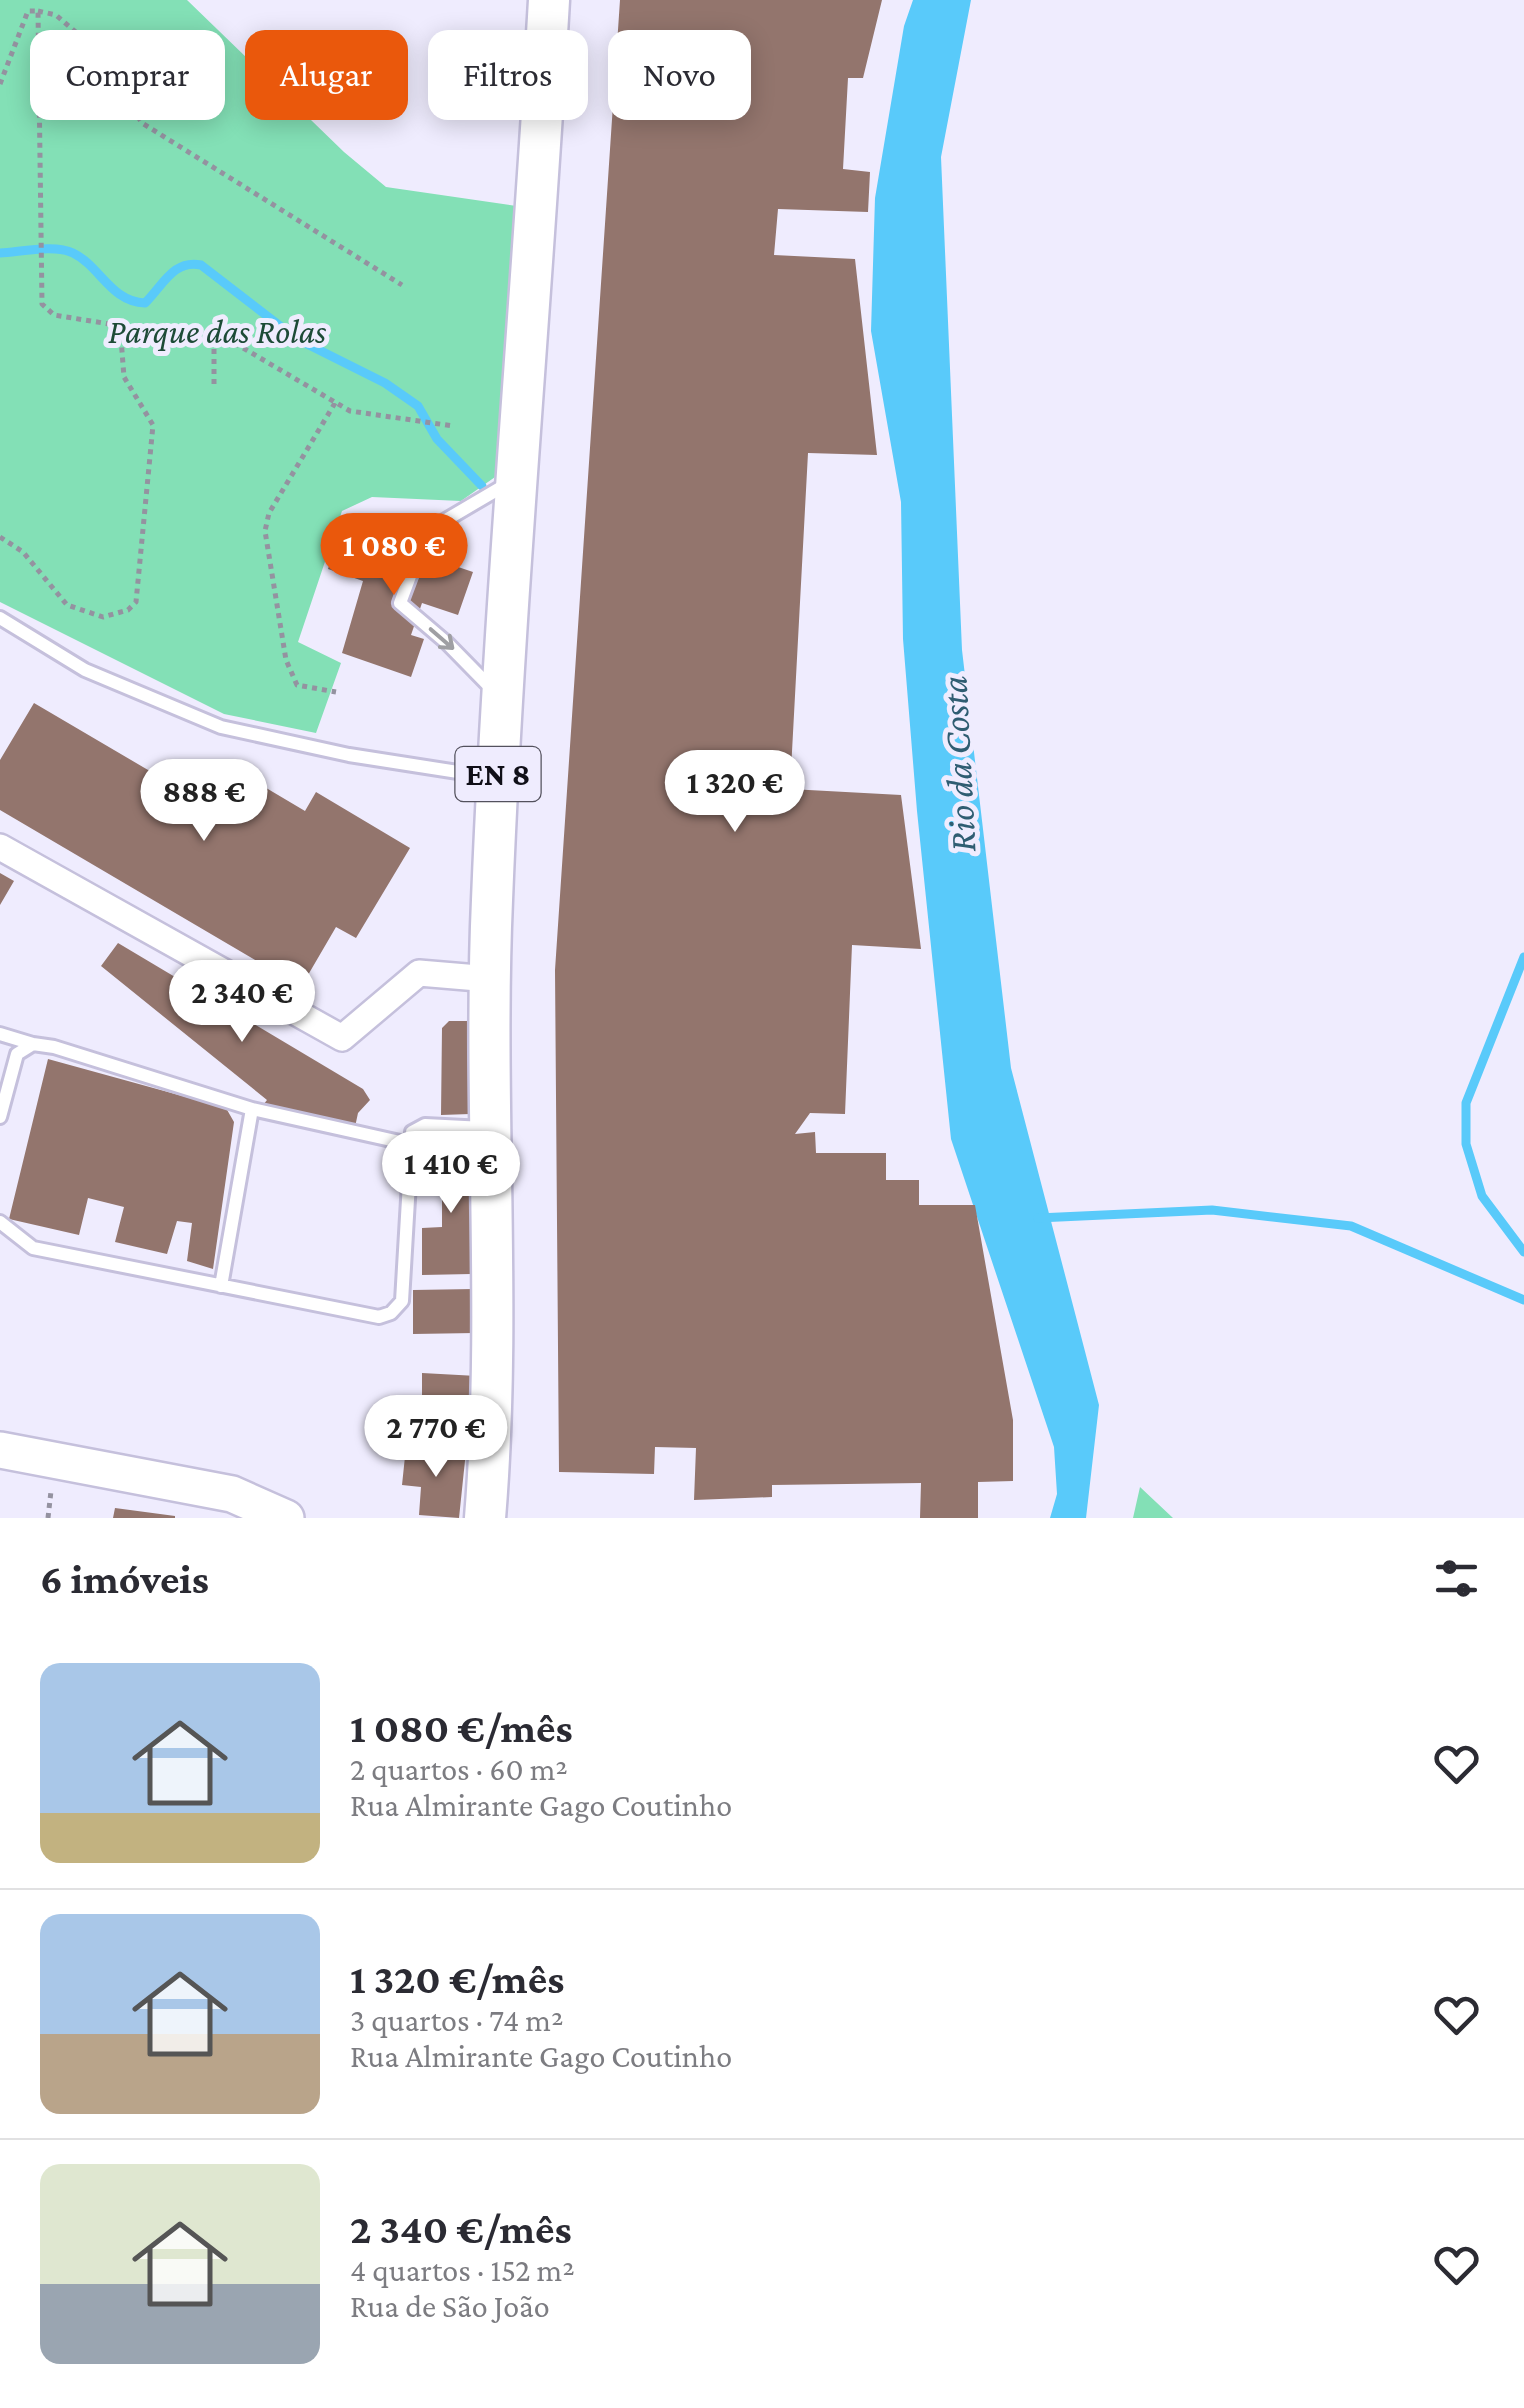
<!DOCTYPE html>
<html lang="pt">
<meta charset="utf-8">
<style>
body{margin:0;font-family:"Crimson Pro",serif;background:#f7f7f7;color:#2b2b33;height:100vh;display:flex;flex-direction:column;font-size:38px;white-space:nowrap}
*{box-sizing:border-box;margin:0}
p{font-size:32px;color:#7c7c81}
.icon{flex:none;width:55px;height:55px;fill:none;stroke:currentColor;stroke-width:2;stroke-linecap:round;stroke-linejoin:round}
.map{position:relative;height:1518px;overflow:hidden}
.sheet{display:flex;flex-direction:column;background:#fff;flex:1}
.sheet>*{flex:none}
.top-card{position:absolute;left:30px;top:30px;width:1000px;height:90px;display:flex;gap:20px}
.price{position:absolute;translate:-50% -85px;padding:0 22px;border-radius:35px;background:#fff;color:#222;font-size:32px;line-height:65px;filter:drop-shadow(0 2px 5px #0008)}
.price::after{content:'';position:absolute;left:50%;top:60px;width:30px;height:22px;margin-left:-15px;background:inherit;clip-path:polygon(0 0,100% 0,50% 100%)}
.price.on{background:#ea580c;color:#fff}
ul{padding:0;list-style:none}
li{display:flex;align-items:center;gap:30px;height:250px;padding:0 40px}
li+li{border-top:2px solid #e1e1e2}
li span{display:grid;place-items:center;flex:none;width:280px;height:200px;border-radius:20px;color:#555}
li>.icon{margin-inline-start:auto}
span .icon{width:120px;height:120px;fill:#fffc;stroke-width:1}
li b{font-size:42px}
h2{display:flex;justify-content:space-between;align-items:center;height:120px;padding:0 40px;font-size:42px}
.tag{padding:0 35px;border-radius:20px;background:#fff;box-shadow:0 5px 25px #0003;font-size:35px;line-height:90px}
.tag.on{background:#ea580c;color:#fff}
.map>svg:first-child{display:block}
.green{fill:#83e0b6}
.water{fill:#59cafa}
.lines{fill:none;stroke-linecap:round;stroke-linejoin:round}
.stream{stroke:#59cafa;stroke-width:9}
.building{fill:#93756d}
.lane-casing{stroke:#c5c0dc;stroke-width:18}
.street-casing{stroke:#c5c0dc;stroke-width:30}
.secondary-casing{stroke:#c5c0dc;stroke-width:40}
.primary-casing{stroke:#c5c0dc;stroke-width:45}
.path{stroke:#9492a0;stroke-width:5;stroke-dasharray:5 5;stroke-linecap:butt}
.lane{stroke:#fff;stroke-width:12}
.street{stroke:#fff;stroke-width:25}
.secondary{stroke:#fff;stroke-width:35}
.primary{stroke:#fff;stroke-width:40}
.oneway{stroke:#9f9fa3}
.labels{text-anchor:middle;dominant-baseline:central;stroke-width:10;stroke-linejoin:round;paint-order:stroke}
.shield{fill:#efecfe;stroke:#53515d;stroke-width:2.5}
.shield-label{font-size:32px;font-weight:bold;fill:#100f18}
.park-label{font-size:35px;font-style:italic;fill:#1d4b37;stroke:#efecfe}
.water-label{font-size:38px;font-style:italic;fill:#2f5d72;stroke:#efecfe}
</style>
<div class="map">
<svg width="1524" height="1518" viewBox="0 0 1524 1518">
<rect width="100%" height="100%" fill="#efecfe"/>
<!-- green -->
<path class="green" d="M0 0H187L344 152 386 187 523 207 505 470 461 501 372 497 342 511 298 642 341 663 316 733 224 714 0 602Z
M1140 1487 1173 1518H1133Z"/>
<!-- water -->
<path class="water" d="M913 0H971L941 157 962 650 1011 1068 1099 1405 1086 1518H1050L1057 1494 1054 1447 951 1139 917 811 903 639 901 502 871 331 875 198 904 26Z"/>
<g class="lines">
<!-- stream -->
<path class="stream" d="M0 253C20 252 55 244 73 253 100 266 111 302 145 303 163 285 174 259 201 265L297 339 385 383 418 406 437 439 482 486
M1524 957 1466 1103V1144L1482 1196 1524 1252
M1038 1218 1212 1210 1351 1226 1524 1300"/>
</g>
<!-- building -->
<path class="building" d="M620 0H882L863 78H848L843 169 870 172 868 212 778 209 774 255 855 259 877 455 808 453 790 789 901 795 921 949 852 945 845 1114 810 1113 795 1134 815 1132 816 1153H886V1180H919V1205H975L1013 1420V1481L978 1482V1518H920L921 1483 772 1485V1497L694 1500 696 1448 655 1447 654 1474 559 1472 555 970Z
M342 528 473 572 458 615 422 603 411 635 424 639 411 677 342 653 363 581 328 569Z
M34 703 194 797 217 759 305 811 316 792 410 848 356 938 336 927 301 987 0 810V760Z
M0 873 14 881 0 905Z
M118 943 363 1089 370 1100 358 1113 355 1127 263 1105 267 1100 101 966Z
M449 1021H469L470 1114 441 1115 442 1028Z
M48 1059 226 1108 234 1122 213 1269 187 1261 192 1223 177 1221 167 1254 115 1242 124 1207 88 1198 79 1235 9 1219Z
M442 1139H470L471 1274 422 1275V1228L442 1227Z
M474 1289 475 1333 413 1334V1290Z
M422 1373 477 1376 473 1425 413 1423V1406H422Z
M406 1447 466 1451 459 1518 419 1515 421 1487 402 1485Z
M115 1508 175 1516V1518H113Z"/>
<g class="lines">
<!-- lane casing -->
<g class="lane-casing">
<path id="lane" d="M0 618 85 670 221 727 349 755 490 777
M495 692 447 643 400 603 427 531 507 484
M0 1034 33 1044
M0 1117 17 1054 33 1044 54 1047 252 1109 409 1144
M0 1222 33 1248 379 1317 391 1313 402 1301 412 1132 425 1125 484 1128
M221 1286 252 1109"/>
</g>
<!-- street casing -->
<g class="street-casing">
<path id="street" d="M0 847 342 1038 419 973 490 979"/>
</g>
<!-- secondary casing -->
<g class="secondary-casing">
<path id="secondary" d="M0 1450 232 1494 286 1518"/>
</g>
<!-- primary casing -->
<g class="primary-casing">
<path id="primary" d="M485 1518C502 1312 483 1106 492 900 504 599 532 300 549 0"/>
</g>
<!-- path -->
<path class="path" d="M38 11 56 15 93 47 142 123 402 285
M0 84 28 11H38L42 304 54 315 238 345 350 411 453 426
M218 342V319
M214 384V342
M335 403 269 513 265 531 286 660 297 685 336 692
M0 537 23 552 67 605 103 617 128 610 136 602 153 425 124 377 120 326
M48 1518 51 1491"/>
<!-- lane -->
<use href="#lane" class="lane"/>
<!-- street -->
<use href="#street" class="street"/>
<!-- secondary -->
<use href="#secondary" class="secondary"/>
<!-- primary -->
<use href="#primary" class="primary"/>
</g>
<!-- one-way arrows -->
<defs><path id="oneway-shaft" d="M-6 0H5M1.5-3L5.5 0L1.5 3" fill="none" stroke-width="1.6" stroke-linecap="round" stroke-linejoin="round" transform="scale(2.5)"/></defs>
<use class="oneway" href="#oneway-shaft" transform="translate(442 639) rotate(41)"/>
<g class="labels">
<!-- shield labels -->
<rect class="shield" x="455.5" y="747" width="85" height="54" rx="8"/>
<g class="shield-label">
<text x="498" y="774">EN 8</text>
</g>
<!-- park labels -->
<g class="park-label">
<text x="217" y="331">Parque das Rolas</text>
</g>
<!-- water labels -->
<g class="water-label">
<text transform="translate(958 764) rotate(-93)">Rio da Costa</text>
</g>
</g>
</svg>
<b class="price on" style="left:394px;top:598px">1 080 €</b>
<b class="price" style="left:735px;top:835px">1 320 €</b>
<b class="price" style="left:204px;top:844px">888 €</b>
<b class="price" style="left:242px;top:1045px">2 340 €</b>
<b class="price" style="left:451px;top:1216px">1 410 €</b>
<b class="price" style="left:436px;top:1480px">2 770 €</b>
<div class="top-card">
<a class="tag">Comprar</a>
<a class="tag on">Alugar</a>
<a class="tag">Filtros</a>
<a class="tag">Novo</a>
</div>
</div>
<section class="sheet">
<h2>6 imóveis<svg class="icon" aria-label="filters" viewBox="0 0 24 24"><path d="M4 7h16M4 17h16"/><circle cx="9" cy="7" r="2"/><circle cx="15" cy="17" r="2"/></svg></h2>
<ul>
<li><span style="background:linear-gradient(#a9c7e8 75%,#c2b280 0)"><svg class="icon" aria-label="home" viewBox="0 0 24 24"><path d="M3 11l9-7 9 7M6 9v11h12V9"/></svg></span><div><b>1 080 €/mês</b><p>2 quartos · 60 m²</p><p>Rua Almirante Gago Coutinho</p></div><svg class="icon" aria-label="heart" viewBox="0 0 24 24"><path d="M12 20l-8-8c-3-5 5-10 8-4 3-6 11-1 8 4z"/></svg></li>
<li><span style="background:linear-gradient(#a9c7e8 60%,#b9a48a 0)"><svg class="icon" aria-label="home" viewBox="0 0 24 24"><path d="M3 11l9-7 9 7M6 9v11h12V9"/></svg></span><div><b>1 320 €/mês</b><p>3 quartos · 74 m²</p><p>Rua Almirante Gago Coutinho</p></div><svg class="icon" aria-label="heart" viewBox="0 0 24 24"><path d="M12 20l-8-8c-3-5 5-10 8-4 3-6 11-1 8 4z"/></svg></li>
<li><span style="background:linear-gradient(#dfe7d0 60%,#9aa5b1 0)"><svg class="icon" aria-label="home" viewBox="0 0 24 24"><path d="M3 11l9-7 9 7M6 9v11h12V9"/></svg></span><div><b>2 340 €/mês</b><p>4 quartos · 152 m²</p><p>Rua de São João</p></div><svg class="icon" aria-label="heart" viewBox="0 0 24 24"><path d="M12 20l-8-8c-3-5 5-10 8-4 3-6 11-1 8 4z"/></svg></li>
</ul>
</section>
